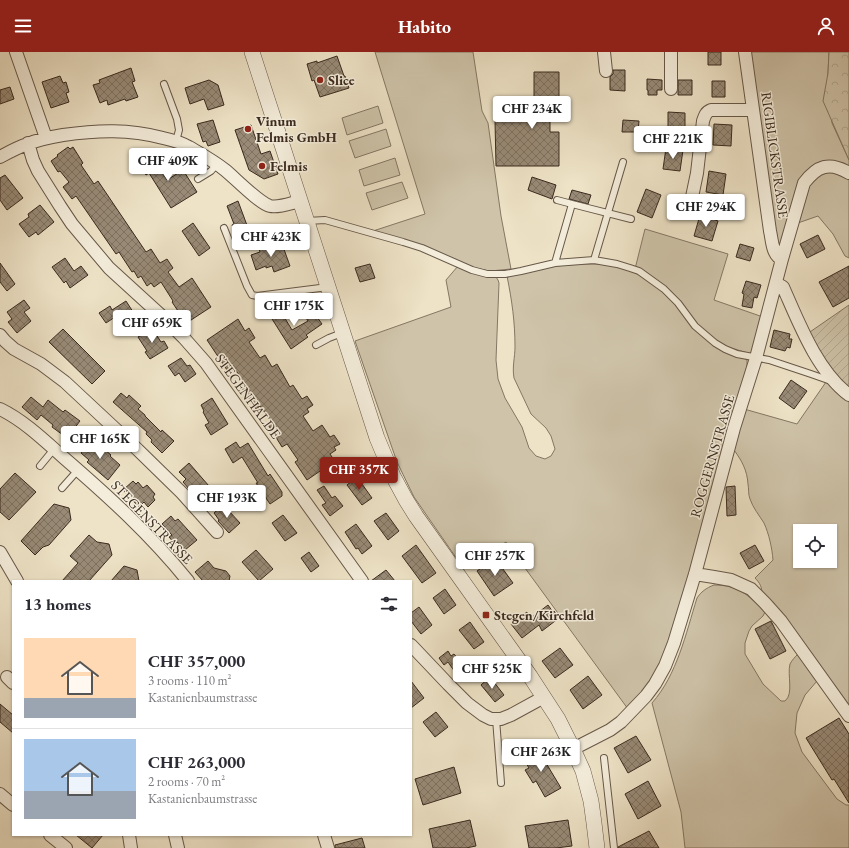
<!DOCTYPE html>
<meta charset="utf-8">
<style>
body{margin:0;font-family:"EB Garamond",serif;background:#f7f7f7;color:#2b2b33;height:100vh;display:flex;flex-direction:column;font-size:15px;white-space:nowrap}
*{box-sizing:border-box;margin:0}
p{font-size:13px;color:#7c7c81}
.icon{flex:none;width:22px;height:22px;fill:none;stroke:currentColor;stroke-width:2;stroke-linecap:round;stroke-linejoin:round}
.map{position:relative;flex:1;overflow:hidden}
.panel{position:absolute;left:12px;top:528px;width:400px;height:256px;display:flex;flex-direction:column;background:#fff;border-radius:0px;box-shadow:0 1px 3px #0004}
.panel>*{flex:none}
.controls{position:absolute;left:793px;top:472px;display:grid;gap:8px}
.controls a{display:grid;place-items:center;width:44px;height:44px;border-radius:0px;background:#fff;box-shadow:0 1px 3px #0004;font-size:20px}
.price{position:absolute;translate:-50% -34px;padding:0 9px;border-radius:4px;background:#fff;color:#222;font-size:13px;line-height:26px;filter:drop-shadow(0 1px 2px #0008)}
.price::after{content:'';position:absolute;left:50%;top:24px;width:12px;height:9px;margin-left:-6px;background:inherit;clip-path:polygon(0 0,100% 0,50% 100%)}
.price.active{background:#8f2418;color:#fff}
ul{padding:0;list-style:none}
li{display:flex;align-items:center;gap:12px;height:100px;padding:0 12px}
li+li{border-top:1px solid #e1e1e2}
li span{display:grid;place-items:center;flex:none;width:112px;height:80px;border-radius:0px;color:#555}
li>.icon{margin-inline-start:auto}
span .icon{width:48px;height:48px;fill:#fffc;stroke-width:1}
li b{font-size:17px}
h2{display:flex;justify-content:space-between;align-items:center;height:48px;padding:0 12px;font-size:17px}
header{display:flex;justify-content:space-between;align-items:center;height:52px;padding:0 12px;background:#8f2418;color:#fff;font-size:18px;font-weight:700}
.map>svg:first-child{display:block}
.green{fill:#cfc4aa;stroke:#847764;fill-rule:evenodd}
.forest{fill:url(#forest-crowns);stroke:#847764}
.garden{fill:url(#garden-furrows);stroke:#847764}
.water{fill:url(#water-rules);stroke:#817362}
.building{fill:url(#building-cross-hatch);stroke:#3a2a1f}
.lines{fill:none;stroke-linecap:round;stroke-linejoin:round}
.service-casing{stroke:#675849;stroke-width:8}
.minor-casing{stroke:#675849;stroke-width:14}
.tertiary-casing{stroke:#675849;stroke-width:16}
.service{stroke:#f4eddb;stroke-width:6}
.minor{stroke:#f4eddb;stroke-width:12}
.tertiary{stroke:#f4eddb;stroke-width:15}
.poi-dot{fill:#8f2418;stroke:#f4eddb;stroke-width:1.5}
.labels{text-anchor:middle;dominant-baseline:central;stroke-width:3;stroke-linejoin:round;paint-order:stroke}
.poi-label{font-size:14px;font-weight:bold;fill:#3a2a1f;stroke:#f4eddb;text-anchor:start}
.street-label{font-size:14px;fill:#3a2a1f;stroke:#f4eddb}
</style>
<header><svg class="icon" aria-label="menu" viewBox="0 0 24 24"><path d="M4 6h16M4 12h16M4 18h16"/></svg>Habito<svg class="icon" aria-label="person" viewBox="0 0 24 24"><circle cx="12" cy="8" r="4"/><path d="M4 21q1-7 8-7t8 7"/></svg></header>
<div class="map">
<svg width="849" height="796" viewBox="0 0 849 796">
<defs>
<pattern id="forest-crowns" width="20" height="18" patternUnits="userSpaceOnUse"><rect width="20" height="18" fill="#cfc4aa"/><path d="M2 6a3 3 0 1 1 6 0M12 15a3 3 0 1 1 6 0" fill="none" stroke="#b2a992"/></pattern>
<pattern id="garden-furrows" width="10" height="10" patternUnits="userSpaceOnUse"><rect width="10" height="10" fill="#cfc4aa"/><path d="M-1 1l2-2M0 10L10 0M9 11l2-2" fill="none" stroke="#b2a992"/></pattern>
<pattern id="water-rules" width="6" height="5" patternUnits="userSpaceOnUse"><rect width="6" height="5" fill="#b1a48e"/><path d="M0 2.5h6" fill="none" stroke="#918673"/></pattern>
<pattern id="building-cross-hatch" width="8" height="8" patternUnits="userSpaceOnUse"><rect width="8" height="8" fill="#988a76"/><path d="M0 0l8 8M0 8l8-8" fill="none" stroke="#7d7160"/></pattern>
</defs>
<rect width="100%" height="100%" fill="#eee3c7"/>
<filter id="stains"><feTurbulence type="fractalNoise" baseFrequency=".005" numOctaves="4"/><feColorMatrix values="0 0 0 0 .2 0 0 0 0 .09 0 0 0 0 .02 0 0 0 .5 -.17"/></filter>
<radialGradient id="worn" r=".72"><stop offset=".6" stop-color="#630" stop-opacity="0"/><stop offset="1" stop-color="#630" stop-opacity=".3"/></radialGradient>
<!-- green -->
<path class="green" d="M375 0H473L482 59 488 71 501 164 511 217 490 219 475 216 425 195 409 189 373 179 425 162Z
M750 0H829L828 21 832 71 849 108V117L812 115 782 194 778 195 777 194Z
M378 54 383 71 347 83 342 66Z
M386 77 391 94 355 106 349 89Z
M395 106 400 123 364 134 359 118Z
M825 118 849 124V206L845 204 833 182 818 164 795 172 806 135Z
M402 130 408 146 372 158 366 141Z
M645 177 728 202 714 248 763 265 751 302 728 295 720 291 701 276 681 252 635 217Z
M580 212H601L618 215 631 219 641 224 668 243 698 279 747 308V314L672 584 656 621 645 638 628 657 506 490 464 517 414 445 397 410 355 289 451 255 446 228 458 214 488 224 496 225 498 228 499 231 496 308 498 327 505 346 522 375 529 396 536 404 545 407 551 404 555 397 551 384 546 376 531 362 514 326C512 315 515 305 515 295 515 270 512 249 507 224L556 214Z
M826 330 833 333 849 346V653L842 644 836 640 777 560 774 551 762 542C762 535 760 531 755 526L773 508C772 496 769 482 764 471 759 463 753 456 750 447 748 442 749 437 748 432 747 418 742 409 734 398L744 357 797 372ZM800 479H830V509H800Z
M714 533C739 533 748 543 765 560L763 564 752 574 749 579 745 591V602L763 632 781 649H785C794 642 787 623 790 612 792 608 795 605 798 602L817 629 805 643 797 661 795 681 802 700 837 747 846 753H849V796H685L681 760 652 651C677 623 686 581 697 546 701 540 706 536 714 533Z"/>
<!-- forest -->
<path class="forest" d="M829 0H849V108L823 49 828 21Z"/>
<!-- garden -->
<path class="garden" d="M849 253V340L844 336 807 282Z"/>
<!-- water -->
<path class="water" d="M234 436 244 447V452L242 453H239L229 441Z"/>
<!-- building -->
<path class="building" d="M708 0H721V13H708Z
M337 4 344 24H345L349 36 320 45 314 28 312 29 307 12 317 9V11Z
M131 16 135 29 132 30 138 45 126 49 125 47 108 53 107 48 100 51 93 33 100 31 99 28Z
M613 18H625V39L610 38V25L613 22Z
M534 20H559V64H550V80H559V114H496L495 69H534Z
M60 24 63 31 66 30 69 40 66 41 69 50 51 56 42 30Z
M647 27 662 28V38H657V43H648V38H647Z
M209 28 218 33 224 53 208 58 204 47 190 52 185 36Z
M678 28H692V43H678Z
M712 29H725V45H712Z
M10 35 14 47 0 52V38Z
M668 60 685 61V81H668Z
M213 68 220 90 208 94 206 89 203 90 197 72Z
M623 68 639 69 638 80H622Z
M714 72 732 73 731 94 713 93Z
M251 73 261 102 270 99 278 122 264 127 249 118 235 78Z
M68 95 70 97 73 95 83 111 81 113 94 132 98 129 146 200 151 197 160 211 167 207 173 216 168 220 179 235 192 226 211 255 188 270 184 264 182 265 172 250 173 249 161 230 154 235 151 231 147 234 141 224 138 226 134 219 132 220 119 200 116 202 76 144 72 147 63 135 69 130 60 119 58 120 51 109 58 104 57 103Z
M666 96 683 98 680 119 663 117Z
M150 101 167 128 183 118 197 140 171 156 149 121 146 123 140 114 142 113 138 108Z
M709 119 726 122 723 143 706 140Z
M5 123 23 146 7 158 0 148V126Z
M532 125 556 133 552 147 528 138Z
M646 137 661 143 652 166 637 160Z
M572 138 591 143 588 152 569 147Z
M238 149 248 176 254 173 258 182 240 189 237 181H235L232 173 234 172 227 154Z
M40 153 54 170 38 183 36 180 29 185 19 172 29 165 28 162Z
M700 163 718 169 712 189 694 184Z
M193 171 210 196 199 204 182 179Z
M818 183 825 197 807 206 800 192Z
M281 189 290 214 274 220 272 214 266 216V214L256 218 251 203 260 200 259 197Z
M740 192 754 196 750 209 736 205Z
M65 206 74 219 81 214 88 223 70 236 66 229 64 231 52 215Z
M0 211 15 232 7 239 0 230Z
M370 212 375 226 360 230 355 216Z
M849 214V246L833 255 819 230Z
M746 229 761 233 757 246 754 245 752 256 742 254 744 242 742 241Z
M24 248 30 256 24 260 31 269 17 281 8 270 12 267 7 260Z
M126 249 135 263 120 273 115 265 106 271 99 261 110 254 112 258Z
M277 253 292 278 308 269 304 263 312 258 322 272 306 283 308 285 291 297 267 259Z
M238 267 245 279 249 276 255 286 249 290 260 306 265 303 272 315 277 312 290 335 293 333 302 347 307 344 313 353 307 357 309 360 303 364 313 379 322 373 330 385 334 383 340 392 334 395 336 398 330 402 332 405 327 409 328 412 322 416 323 417 307 428 295 410 298 408 287 392 282 395 267 371 271 369 260 354 256 357 240 333 244 331 235 317 229 321 207 288Z
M152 276 161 290 164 289 168 296 150 307 145 300 147 299 138 285Z
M63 277 105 319 92 332 49 290Z
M774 278 790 282 789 287H792L790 296 787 295 785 299 770 295Z
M181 306 187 314 190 313 196 322 185 330 179 321 175 324 168 314Z
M791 328 807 339 794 357 779 346Z
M121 341 127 346 129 343 141 354 138 357 145 363V364L161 380 162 378 174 389 162 401 151 390 152 388 146 382 147 380 113 350Z
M31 345 43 355 48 348 63 360 65 358 80 369 67 386 52 375 53 373 41 363 37 368 22 355Z
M212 346 228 372 211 383 205 373 209 371 203 360 204 359 201 353Z
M92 387 111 403 110 404 120 413 108 428 87 410 89 408 81 401Z
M236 390 240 396 248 391 268 424 270 422 282 440V444L270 452 256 431H258L242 405 233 411 225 397Z
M189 411 209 434 197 446 183 430 186 427 179 420Z
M15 421 36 440 9 468 0 460V437Z
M357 425 372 446 362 453 347 433Z
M133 429 136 432 138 430 143 436 147 433 155 442 153 445 155 448 148 455 144 450 139 455 123 438Z
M324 434 332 446 335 444 343 454 330 464 322 453 326 451 317 438Z
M735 434 736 463 727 464 726 435Z
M54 452 69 456 71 468 49 493 43 495 35 503 21 489Z
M222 454 228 460 229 459 240 471 229 481 218 469 219 468 214 461Z
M386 461 399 479 388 488 374 469Z
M283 463 297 481 285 489 272 471Z
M171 464 175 469 178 467 197 488 185 498 177 490 175 492 169 485 172 483 162 472Z
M356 472 372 494 362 502 358 496 356 497 345 480Z
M89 483 97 490 109 492 112 503 89 529H62L78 511 70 504Z
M416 493 436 521 422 531 402 504Z
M755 493 764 509 749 517 740 501Z
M256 498 273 517 259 529 242 510Z
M309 500 319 514 311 520 301 506Z
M495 506 513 531 494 544 477 519Z
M208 509 214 516 226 519 230 524 229 529H203L195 520Z
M124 514 137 518 139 529H111Z
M386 518 395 529H371Z
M445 537 456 553 444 562 433 546Z
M548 553 553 560 554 559 559 566 542 579 539 573 522 586 511 572 527 560 531 566Z
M419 555 432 573 421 582 411 569V561Z
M771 569 786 599 770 607 755 577Z
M470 570 484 590 474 597 459 578Z
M560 596 573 613 555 626 542 609Z
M448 599 451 604 454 602 460 609 462 607 468 615 457 623 448 610 444 613 439 606Z
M588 624 602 643 583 657 570 638Z
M490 625 504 643 495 650 481 633Z
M411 629 424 646 411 656Z
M0 652 13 663V681L0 670Z
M436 660 448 675 435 685 423 670Z
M839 666 849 682V751L834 727 832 728 806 686Z
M636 684 651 708 628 721 614 696Z
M537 696 561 736 545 745 536 729 533 731 525 718 529 716 522 704Z
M454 715 461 741 423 753 415 727Z
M648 729 661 754 638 767 625 742Z
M470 768 476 794 466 796H433L429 777Z
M568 768 572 794 556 796H529L525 774Z
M649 779 659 796H618V795Z
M76 783H103L92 796Z
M362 786 365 796H335V793Z"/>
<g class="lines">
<!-- service casing -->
<g class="service-casing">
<path id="service" d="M164 32 177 67 179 78 176 89
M198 127 211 119 217 112
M557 148 572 152 631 167
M307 169 325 168 403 190 422 196 472 218 487 222H505L521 219 555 211 594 208 617 212 630 216 639 219 664 237 678 251 695 274 715 291 725 297 737 302 769 308 811 322 831 329
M224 176 247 234 252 243 257 244 328 235
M594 208 623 110
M555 211 572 152
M316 293 329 286 342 281
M40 414 54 397
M62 436 78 418
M496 667 501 731
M604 706 614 796"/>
</g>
<!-- minor casing -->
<g class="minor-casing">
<path id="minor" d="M16 0 46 86
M604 0 606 19
M671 0V37
M745 0 770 179C772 187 772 204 782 207
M28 91 33 108 38 119 60 154 72 172 109 216 166 268 184 286 206 311 362 529
M0 105C9 100 18 95 28 92 39 87 51 85 63 83 98 78 129 77 163 86 172 88 181 90 189 95 201 102 214 109 225 118 235 126 259 151 270 154 279 156 291 151 300 149
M692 145 697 121 703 69C705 63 706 60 711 58H753
M776 231 783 235C799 271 817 319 849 343
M0 283 5 289 14 297 41 312 65 330 138 398 182 441 217 480
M0 357C23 368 44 388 63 405 108 444 150 482 188 529
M0 500 17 529
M695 522 714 525 731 528 751 537 765 551 781 569 849 664
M411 593 448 632 467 651 483 663 491 667H501L511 663 544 645
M7 625 13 631
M573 697 610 678 621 670 646 644 655 632 665 614 674 591 695 522 734 376 756 306 782 207 804 131C817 114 829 109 849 121
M0 742 13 753
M50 783 66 796
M129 783 131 796
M175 783 178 796
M324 783 328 796"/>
</g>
<!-- tertiary casing -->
<g class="tertiary-casing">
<path id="tertiary" d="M252 0 377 386 393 424 406 448 416 464 530 624 558 667 573 697 583 719 591 749 594 771 597 796"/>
</g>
<!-- service -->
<use href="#service" class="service"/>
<!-- minor -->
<use href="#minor" class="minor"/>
<!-- tertiary -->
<use href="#tertiary" class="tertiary"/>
</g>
<!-- markers -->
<g class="poi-dot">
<circle cx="320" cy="28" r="4"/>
<circle cx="248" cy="77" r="4"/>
<circle cx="262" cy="114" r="4"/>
<rect x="482" y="559" width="8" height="8" rx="2"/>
</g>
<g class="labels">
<!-- poi labels -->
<g class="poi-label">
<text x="328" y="28">Slice</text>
<text x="256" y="69">Vinum<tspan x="256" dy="16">Felmis GmbH</tspan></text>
<text x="270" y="114">Felmis</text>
<text x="494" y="563">Stegen/Kirchfeld</text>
</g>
<!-- street labels -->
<g class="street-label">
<text transform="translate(775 103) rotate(82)">RIGIBLICKSTRASSE</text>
<text transform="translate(248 344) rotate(54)">STEGENHALDE</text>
<text transform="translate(712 404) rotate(-74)">ROGGERNSTRASSE</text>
<text transform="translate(152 470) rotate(46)">STEGENSTRASSE</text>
</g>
</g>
<rect width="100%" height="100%" filter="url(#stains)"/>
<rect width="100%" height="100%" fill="url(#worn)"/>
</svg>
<div class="controls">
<a><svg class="icon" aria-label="locate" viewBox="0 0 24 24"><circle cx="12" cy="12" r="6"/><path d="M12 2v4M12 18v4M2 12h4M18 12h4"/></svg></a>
</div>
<b class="price" style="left:532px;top:78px">CHF 234K</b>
<b class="price" style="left:673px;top:108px">CHF 221K</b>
<b class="price" style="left:168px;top:130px">CHF 409K</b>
<b class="price" style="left:706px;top:176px">CHF 294K</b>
<b class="price" style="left:271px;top:206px">CHF 423K</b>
<b class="price" style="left:294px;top:275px">CHF 175K</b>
<b class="price" style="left:152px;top:292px">CHF 659K</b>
<b class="price" style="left:100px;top:408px">CHF 165K</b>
<b class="price active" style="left:359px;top:439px">CHF 357K</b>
<b class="price" style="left:227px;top:467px">CHF 193K</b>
<b class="price" style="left:495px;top:525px">CHF 257K</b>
<b class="price" style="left:492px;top:638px">CHF 525K</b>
<b class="price" style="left:541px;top:721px">CHF 263K</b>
<section class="panel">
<h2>13 homes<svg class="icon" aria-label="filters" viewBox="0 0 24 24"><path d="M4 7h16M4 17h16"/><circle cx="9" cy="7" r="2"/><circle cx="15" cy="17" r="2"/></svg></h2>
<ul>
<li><span style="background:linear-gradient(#ffd9b3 75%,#9aa5b1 0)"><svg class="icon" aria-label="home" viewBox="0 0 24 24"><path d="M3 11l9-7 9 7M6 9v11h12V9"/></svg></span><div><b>CHF 357,000</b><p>3 rooms · 110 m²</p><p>Kastanienbaumstrasse</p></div></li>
<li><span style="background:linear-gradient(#a9c7e8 65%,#9aa5b1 0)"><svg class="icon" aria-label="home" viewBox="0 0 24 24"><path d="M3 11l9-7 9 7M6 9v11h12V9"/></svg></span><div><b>CHF 263,000</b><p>2 rooms · 70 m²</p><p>Kastanienbaumstrasse</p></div></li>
</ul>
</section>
</div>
